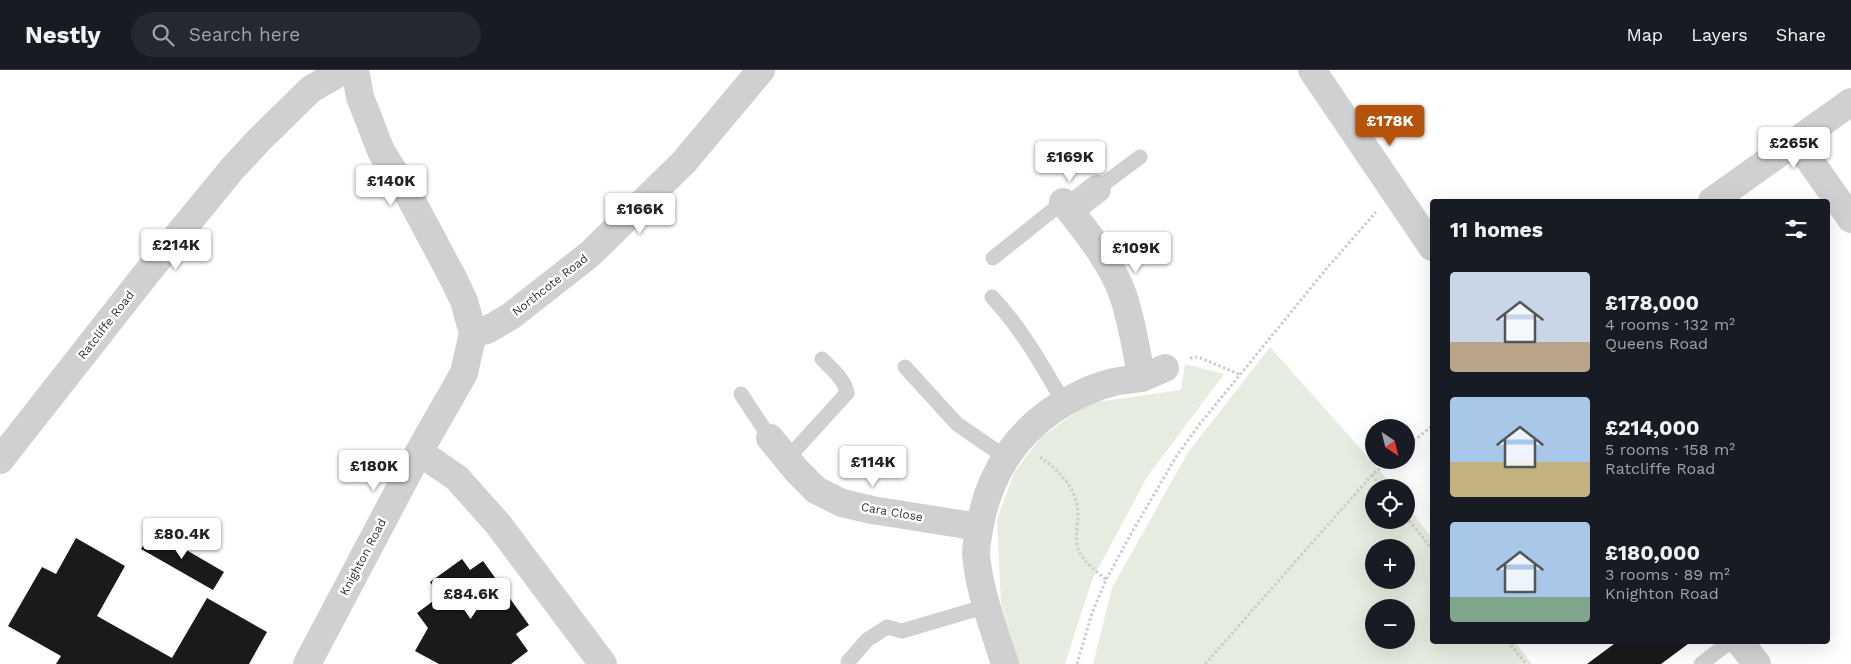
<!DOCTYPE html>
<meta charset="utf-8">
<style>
body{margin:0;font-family:"Work Sans",sans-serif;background:#242831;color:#f1f3f6;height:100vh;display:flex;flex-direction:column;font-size:19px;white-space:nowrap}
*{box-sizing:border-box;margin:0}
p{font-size:16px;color:#9ea1a6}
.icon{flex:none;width:28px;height:28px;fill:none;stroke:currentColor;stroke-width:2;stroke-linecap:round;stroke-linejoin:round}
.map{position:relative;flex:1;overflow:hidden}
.drawer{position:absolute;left:1430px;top:129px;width:400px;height:445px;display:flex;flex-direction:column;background:#171b24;border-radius:5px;box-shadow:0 5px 20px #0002}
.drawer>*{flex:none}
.needle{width:32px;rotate:145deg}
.fabs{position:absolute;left:1365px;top:349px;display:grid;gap:10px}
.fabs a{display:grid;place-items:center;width:50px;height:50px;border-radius:50%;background:#171b24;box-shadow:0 5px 20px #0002;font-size:25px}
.price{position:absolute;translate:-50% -42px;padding:0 11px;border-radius:5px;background:#fff;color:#222;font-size:16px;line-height:32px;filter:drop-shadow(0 1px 2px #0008)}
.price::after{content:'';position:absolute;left:50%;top:30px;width:15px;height:11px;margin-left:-8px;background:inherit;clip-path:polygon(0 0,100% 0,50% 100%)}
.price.selected{background:#b45309;color:#fff}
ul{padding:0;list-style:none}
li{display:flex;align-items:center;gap:15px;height:125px;padding:0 20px}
li span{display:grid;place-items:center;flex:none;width:140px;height:100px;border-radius:5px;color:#555}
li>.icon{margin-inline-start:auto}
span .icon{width:60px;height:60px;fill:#fffc;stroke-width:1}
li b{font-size:21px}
h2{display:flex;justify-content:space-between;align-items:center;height:60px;padding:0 20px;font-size:21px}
header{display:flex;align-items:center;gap:30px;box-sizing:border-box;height:70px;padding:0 25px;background:#171b24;border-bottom:1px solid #363941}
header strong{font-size:24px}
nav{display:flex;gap:28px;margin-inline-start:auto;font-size:18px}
.search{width:350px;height:45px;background:#242831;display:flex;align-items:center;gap:12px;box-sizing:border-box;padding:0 18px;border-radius:28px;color:#9ea1a6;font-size:19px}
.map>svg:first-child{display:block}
.green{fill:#e6ecdf;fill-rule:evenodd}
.building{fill:#1a1a1a}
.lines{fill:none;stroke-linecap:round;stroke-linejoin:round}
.path{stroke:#cdcdcd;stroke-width:3;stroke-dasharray:2.5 2.5;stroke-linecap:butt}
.service{stroke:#d0d0d0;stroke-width:15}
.minor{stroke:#d0d0d0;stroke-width:28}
.tertiary{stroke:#d0d0d0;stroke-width:28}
.labels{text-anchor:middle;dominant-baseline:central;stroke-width:5;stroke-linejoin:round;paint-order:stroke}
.street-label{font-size:12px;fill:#333;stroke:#fff}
</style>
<header>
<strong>Nestly</strong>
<div class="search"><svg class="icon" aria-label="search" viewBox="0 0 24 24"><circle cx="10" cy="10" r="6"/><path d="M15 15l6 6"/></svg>Search here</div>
<nav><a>Map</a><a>Layers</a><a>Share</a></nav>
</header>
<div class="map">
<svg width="1851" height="594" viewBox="0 0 1851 594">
<rect width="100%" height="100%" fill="#fff"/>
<!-- green -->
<path class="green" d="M1270 277 1375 395 1393 417 1374 418V450H1406V435L1432 468V571H1514L1532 594H1093L1112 518 1187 384ZM1374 478H1406V510H1374ZM1374 538H1406V570H1374Z
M1185 294 1224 304 1147 407 1092 510 1065 594H1019L1001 533 997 450 1014 403 1041 367 1090 333 1181 320Z"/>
<!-- building -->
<path class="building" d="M152 460 224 502 213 520 141 479Z
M76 468 125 496 97 546 172 588 207 528 267 562 249 594H56L61 586 8 556 42 497 56 504Z
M462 489 470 500 483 491 529 555 516 564 528 581 511 594H439L415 581 428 558 417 543 440 526 430 512Z
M1618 571H1692L1661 594H1587Z"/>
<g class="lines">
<!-- path -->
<path class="path" d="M1190 288 1198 287 1241 305
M1406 377 1432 356
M1040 387C1060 401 1079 420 1078 447 1077 459 1075 470 1079 481 1084 493 1097 501 1106 510
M1372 405 1382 418
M1406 447 1432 479
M1508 571 1526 594
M1077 594 1092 543 1106 510 1132 462 1176 387 1199 355 1327 198 1376 142
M1205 594 1372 405 1390 390"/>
<!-- service -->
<path class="service" d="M1097 119 1140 87
M993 188 1063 132
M992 227C1022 259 1042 295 1064 333
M905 297 957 354 1005 387
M741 324 770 368
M787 389 847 323C845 310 831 298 822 289
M848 592 867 570 887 557 902 561 987 536
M1701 594 1731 571"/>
<!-- minor -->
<path class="minor" d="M1796 71 1851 149
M1712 131 1851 32
M1063 132C1085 160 1111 191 1123 225 1132 251 1136 281 1142 308
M1070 140 1097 119
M473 263 487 260 511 246 590 184 684 92 761 0
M770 368 797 401 816 420 842 433 872 440 979 457
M419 382 457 408 498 454 603 594
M0 390 146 204 232 99 260 69 311 19 344 0
M1005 594C994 558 979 522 976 484 976 473 979 460 981 450 991 400 1020 358 1064 333 1079 324 1097 316 1114 312 1122 310 1131 310 1140 308 1148 306 1157 301 1165 298"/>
<!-- tertiary -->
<path class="tertiary" d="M1312 0 1432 177
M1739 571 1757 594
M307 594 419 382 464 303 473 263 464 231 453 208 412 131 381 81 360 27 355 0"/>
</g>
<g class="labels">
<!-- street labels -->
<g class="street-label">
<text transform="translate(550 215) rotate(-38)">Northcote Road</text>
<text transform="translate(106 255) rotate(-52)">Ratcliffe Road</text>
<text transform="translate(892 442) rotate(10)">Cara Close</text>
<text transform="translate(363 487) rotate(-62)">Knighton Road</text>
</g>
</g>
</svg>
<div class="fabs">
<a><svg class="needle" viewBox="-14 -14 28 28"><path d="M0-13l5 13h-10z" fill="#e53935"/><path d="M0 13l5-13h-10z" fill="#9ea1a6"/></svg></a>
<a><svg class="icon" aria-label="locate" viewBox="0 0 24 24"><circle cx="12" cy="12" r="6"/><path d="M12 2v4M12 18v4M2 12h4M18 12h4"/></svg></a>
<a>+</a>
<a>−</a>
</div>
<b class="price selected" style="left:1390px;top:77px">£178K</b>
<b class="price" style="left:1794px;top:99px">£265K</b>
<b class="price" style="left:1070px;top:113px">£169K</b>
<b class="price" style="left:391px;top:137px">£140K</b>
<b class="price" style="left:640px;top:165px">£166K</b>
<b class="price" style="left:176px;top:201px">£214K</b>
<b class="price" style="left:1136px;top:204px">£109K</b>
<b class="price" style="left:873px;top:418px">£114K</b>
<b class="price" style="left:374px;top:422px">£180K</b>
<b class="price" style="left:182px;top:490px">£80.4K</b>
<b class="price" style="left:471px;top:550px">£84.6K</b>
<section class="drawer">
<h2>11 homes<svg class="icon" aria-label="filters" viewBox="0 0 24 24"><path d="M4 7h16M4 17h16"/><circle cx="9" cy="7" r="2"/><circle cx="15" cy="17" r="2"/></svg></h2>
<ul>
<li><span style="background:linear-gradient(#c9d6e8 70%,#b9a48a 0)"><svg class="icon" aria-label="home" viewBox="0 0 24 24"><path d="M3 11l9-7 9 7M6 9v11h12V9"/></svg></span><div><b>£178,000</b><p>4 rooms · 132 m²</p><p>Queens Road</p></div></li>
<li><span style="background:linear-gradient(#a9c7e8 65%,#c2b280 0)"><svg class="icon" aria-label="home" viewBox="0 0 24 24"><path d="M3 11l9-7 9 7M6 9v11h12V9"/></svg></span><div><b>£214,000</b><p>5 rooms · 158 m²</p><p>Ratcliffe Road</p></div></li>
<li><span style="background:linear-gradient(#a9c7e8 75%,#7fa58c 0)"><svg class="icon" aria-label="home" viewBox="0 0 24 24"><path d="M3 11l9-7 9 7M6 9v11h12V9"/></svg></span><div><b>£180,000</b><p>3 rooms · 89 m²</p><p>Knighton Road</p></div></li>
</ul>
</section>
</div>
